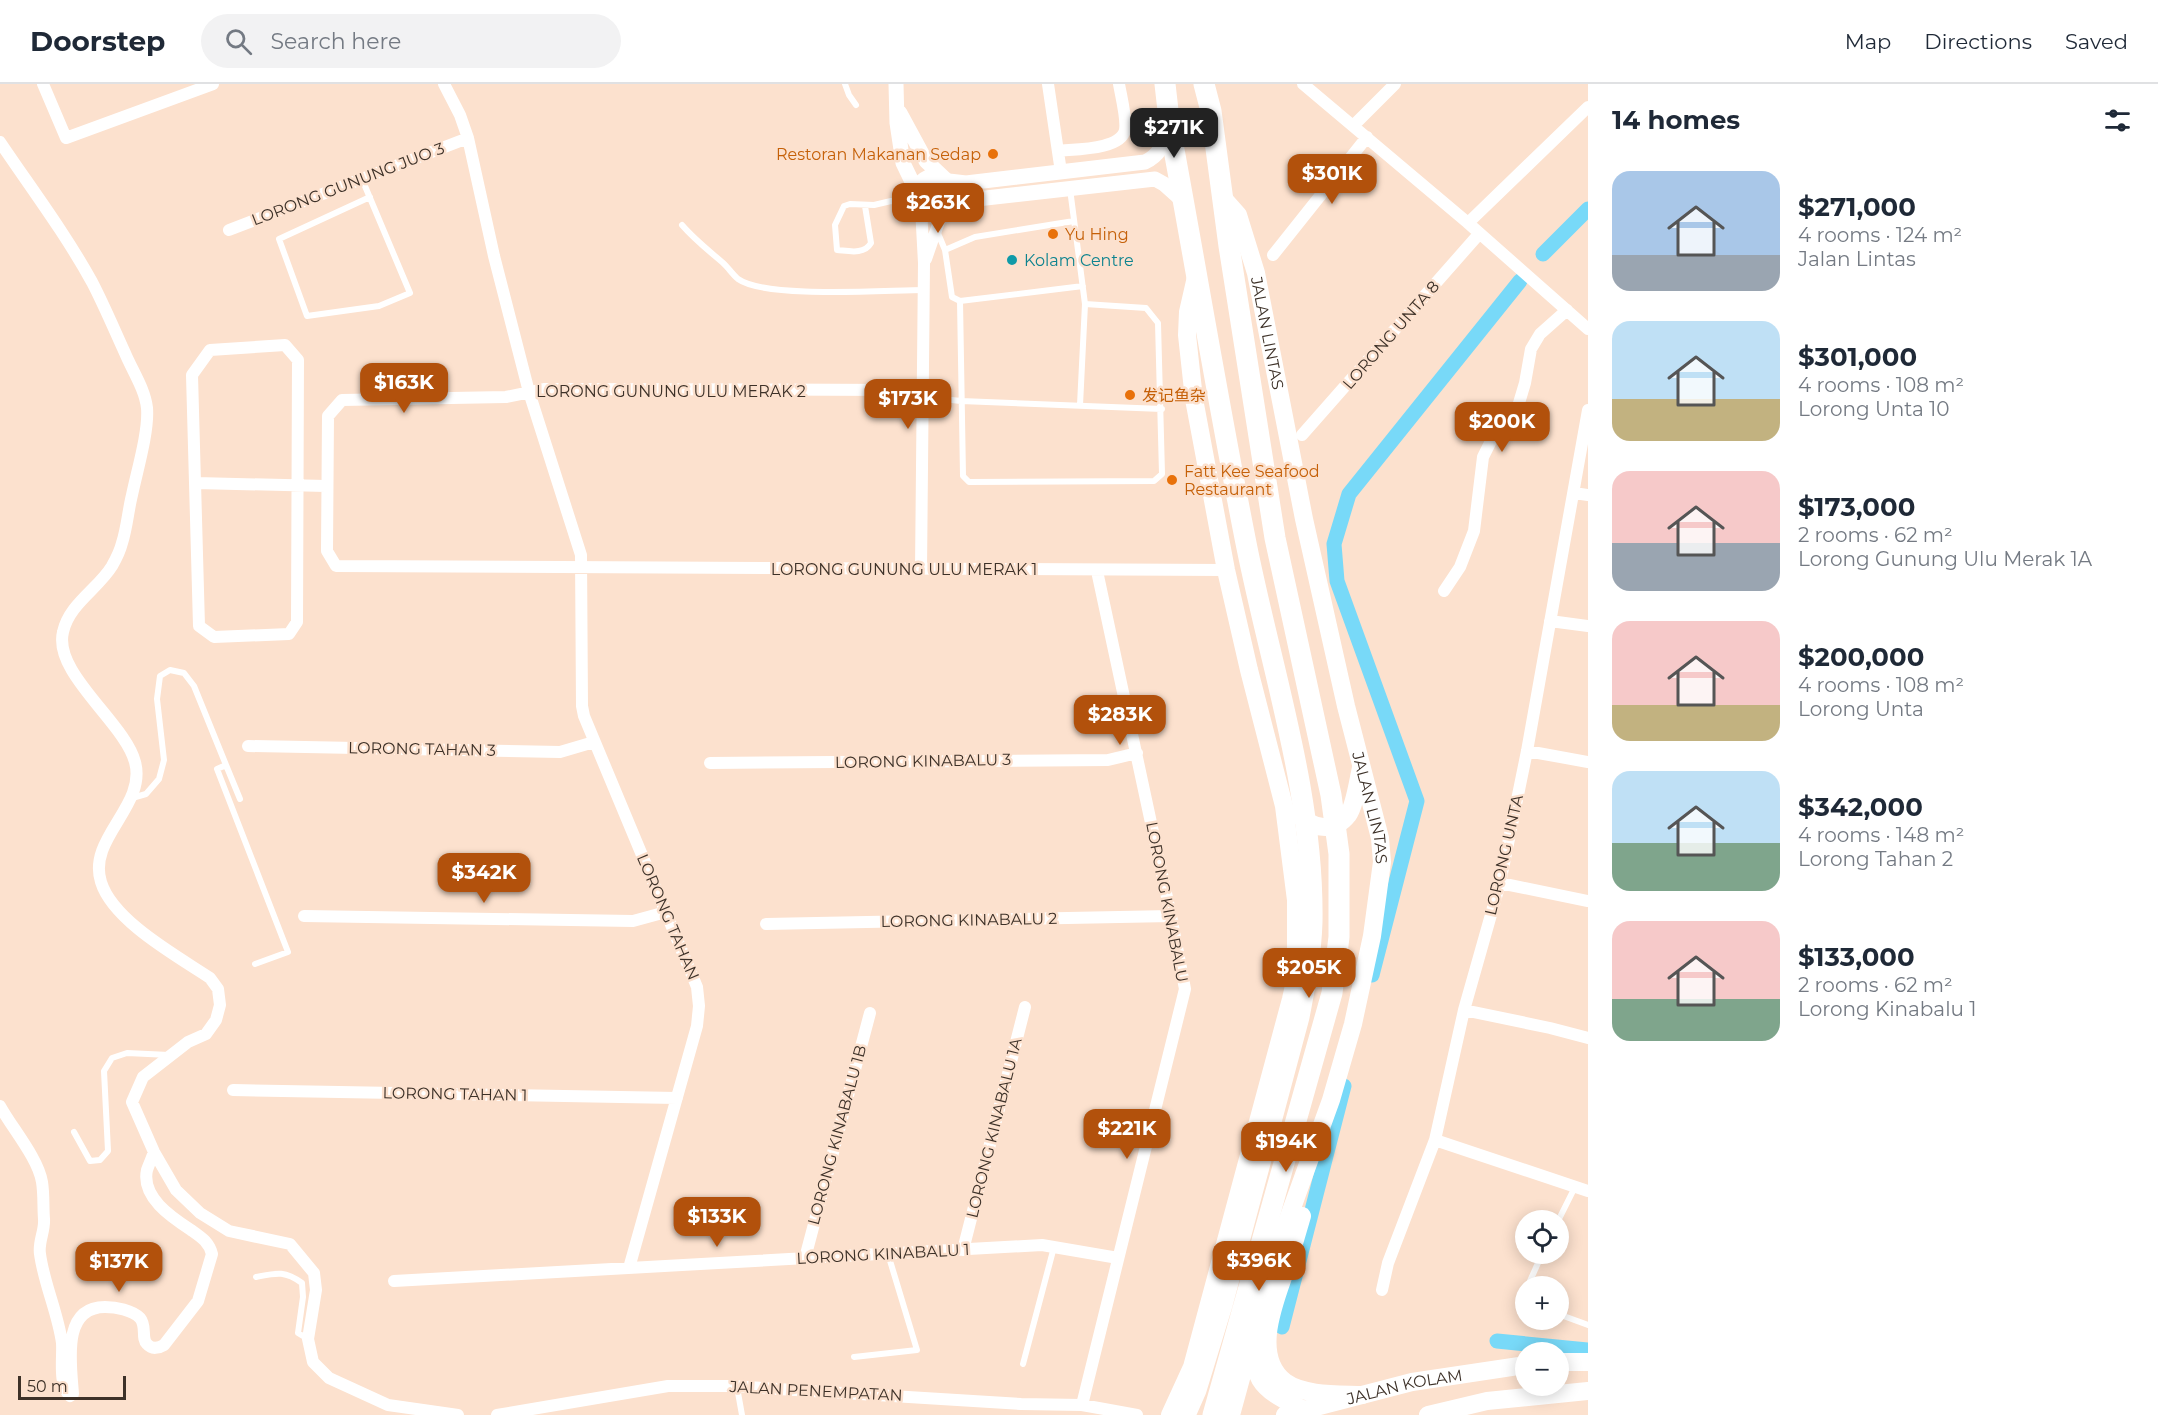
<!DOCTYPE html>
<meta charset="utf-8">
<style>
body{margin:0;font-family:Montserrat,"Noto Sans SC",sans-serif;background:#f2f2f3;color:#1f2937;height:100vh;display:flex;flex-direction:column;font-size:22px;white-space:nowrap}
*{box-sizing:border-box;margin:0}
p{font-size:20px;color:#747a83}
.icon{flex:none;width:33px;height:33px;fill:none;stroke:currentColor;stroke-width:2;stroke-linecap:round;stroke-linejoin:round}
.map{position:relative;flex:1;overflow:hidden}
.panel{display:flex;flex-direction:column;background:#fff;width:570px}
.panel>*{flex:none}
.fabs{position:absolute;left:1515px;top:1126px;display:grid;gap:12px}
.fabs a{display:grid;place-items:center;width:54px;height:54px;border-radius:50%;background:#fff;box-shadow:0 3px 15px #0003;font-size:30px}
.scale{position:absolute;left:18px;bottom:15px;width:108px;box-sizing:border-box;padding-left:6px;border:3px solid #3d3128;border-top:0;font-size:16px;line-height:21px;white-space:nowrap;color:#3d3128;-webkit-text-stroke:4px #fce1ce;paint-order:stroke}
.price{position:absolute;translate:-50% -51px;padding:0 14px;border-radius:12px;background:#b2510c;color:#fff;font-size:20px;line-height:39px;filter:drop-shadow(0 2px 3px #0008)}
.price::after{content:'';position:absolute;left:50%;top:36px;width:18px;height:14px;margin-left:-9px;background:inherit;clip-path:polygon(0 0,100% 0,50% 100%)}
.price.current{background:#222;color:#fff}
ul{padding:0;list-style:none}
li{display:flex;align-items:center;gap:18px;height:150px;padding:0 24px}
li span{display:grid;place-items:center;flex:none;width:168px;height:120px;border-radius:18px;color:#555}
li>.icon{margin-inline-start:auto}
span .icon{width:72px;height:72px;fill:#fffc;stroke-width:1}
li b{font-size:26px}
h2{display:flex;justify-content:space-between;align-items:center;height:72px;padding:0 24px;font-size:26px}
header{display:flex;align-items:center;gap:36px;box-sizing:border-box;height:84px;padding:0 30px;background:#fff;border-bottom:2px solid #e0e1e3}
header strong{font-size:28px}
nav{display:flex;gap:33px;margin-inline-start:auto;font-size:21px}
.search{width:420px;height:54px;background:#f2f2f3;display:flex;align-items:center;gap:15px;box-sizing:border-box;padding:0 21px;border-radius:33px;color:#747a83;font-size:22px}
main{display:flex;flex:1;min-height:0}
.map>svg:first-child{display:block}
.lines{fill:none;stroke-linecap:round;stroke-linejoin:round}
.canal{stroke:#78d9f8;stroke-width:15}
.service{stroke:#fff;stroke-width:6}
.minor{stroke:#fff;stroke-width:12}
.tertiary{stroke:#fff;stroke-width:15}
.secondary{stroke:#fff;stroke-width:18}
.trunk{stroke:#fff;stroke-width:21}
.food-dot{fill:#e8710a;stroke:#fce1ce;stroke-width:2}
.culture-dot{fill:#0f9aa8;stroke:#fce1ce;stroke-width:2}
.labels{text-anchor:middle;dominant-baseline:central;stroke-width:5;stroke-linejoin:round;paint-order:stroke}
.food-label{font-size:16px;fill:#c56008;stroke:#fce1ce;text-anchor:start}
.street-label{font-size:16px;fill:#3d3128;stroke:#fce1ce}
.culture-label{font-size:16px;fill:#0d838f;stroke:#fce1ce;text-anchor:start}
</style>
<header>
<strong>Doorstep</strong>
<div class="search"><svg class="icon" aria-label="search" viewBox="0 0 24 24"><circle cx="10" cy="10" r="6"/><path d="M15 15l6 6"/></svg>Search here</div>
<nav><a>Map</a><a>Directions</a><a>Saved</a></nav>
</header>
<main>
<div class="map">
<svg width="1588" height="1331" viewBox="0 0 1588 1331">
<rect width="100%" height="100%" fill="#fce1ce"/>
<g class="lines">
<!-- canal -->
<path class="canal" d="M1543 170 1588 125
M1372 891 1417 717 1337 497 1334 460 1349 410 1520 197
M1282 1243 1344 1002
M1497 1257 1588 1266"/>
<!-- service -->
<path class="service" d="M845 0 849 11 856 21
M362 95 410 209 379 222 307 232 279 155 370 113
M1070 105 1085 220 1080 321
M865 122 871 159C864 171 849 167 837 166L835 141 844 122 850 120 874 121 891 117 918 120
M682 141C694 155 708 166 722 178 728 183 732 190 738 195 766 215 886 206 924 206
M937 147 945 166 952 213 960 217
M945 166 975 153 1074 137
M960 217 963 392 969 398 1154 397 1162 390 1158 239 1146 224 1085 220
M960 217 1083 202
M923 313 961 317 1162 325
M226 681 240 715
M132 714 146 710 159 695 164 676 157 615 160 592 170 586 184 589 194 602 226 681 217 685 288 868 255 880
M74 1048 90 1077 100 1076 108 1067 104 987 112 974 127 969 169 971
M1558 1137 1575 1103
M256 1193C276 1189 284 1186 302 1199L303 1213 298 1249 308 1255
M1530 1203V1197L1542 1170
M1558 1230 1588 1241
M854 1273 917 1266 888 1170
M1023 1280 1054 1163
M737 1303 742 1331"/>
<!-- minor -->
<path class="minor" d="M43 0 66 54 213 0
M444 0 460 31 468 54 494 172 529 308 581 471 582 622 584 632 697 903 699 922 697 942 629 1184
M1048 0 1061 88
M1303 0 1468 139 1588 245
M1353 42 1395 0
M0 58C31 104 65 149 92 198 104 221 114 245 125 269 132 286 145 305 147 324 149 347 137 387 132 411 128 427 127 444 122 459 120 467 116 475 112 482 98 505 69 520 63 548 53 589 125 639 135 678 147 722 87 754 101 798 113 837 177 872 210 894L218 905 220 921 216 936 206 950 188 958 143 993 132 1018 154 1068 176 1106 200 1129 229 1147 290 1160 314 1189 316 1206 308 1255 313 1278 329 1294 388 1321 458 1331
M1058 67C1074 65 1121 66 1125 46 1127 35 1121 12 1119 0
M1468 139 1588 23
M229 146 468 54
M1273 171 1367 53
M926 175 942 129
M285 261 298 276 297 538 289 550 214 553 199 542 192 291 210 266Z
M923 313 903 306 545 305 506 313 342 316 328 332 327 467 336 482 1226 486
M1302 351 1479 150
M196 399 326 402
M1574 409 1588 411
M921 486 924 179 921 124
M1444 507 1460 483 1474 447 1483 373 1495 349 1516 329 1525 299 1531 265 1540 250 1567 226
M1550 537 1588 542
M248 662 560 668 594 658
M1527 667 1588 678
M710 679 1108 676 1137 669
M1500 799 1588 817
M304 832 633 837 666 828
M766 840 1171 832
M1464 926 1550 944 1588 954
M233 1006 677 1014
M0 1022C12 1044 38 1074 42 1098 44 1110 43 1123 44 1135 45 1147 38 1158 40 1170 44 1200 58 1229 62 1259 63 1274 58 1301 70 1312L73 1310C71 1280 61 1223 105 1223 116 1223 132 1226 140 1234 147 1242 141 1254 147 1260 152 1266 159 1264 164 1261L198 1217 212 1170C209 1158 201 1153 191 1146 171 1133 141 1113 147 1086 149 1080 152 1074 154 1068
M1435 1056 1588 1107
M963 1166 1025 923
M805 1174 870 929
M394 1197 1042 1161 1118 1174
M1382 1206 1388 1179 1435 1056 1464 926 1500 799 1527 667 1588 326
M1082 1321 1185 905 1171 832 1097 487
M497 1331 668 1302H731L1021 1320 1082 1321 1137 1331"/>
<!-- tertiary -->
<path class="tertiary" d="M896 0 897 39 903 79 916 106
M900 29 926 77 944 94
M916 111a19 19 0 1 1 38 0a19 19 0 1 1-38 0Z
M949 97 966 99 1145 78C1160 71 1164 59 1169 45
M951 122 968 116 1155 95 1164 100 1183 117"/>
<!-- secondary -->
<g class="secondary">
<path id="s1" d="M1222 113 1238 131 1256 189 1304 435 1346 622 1380 754 1382 778 1372 852 1353 940 1331 1016 1274 1174 1231 1331"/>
<path d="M1298 730C1312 745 1334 749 1348 731 1355 721 1358 696 1361 684"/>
<path d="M1302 1132C1297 1149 1292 1167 1286 1185 1275 1217 1251 1272 1285 1298 1304 1312 1340 1310 1362 1311"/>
<path d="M1250 1262C1253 1272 1255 1286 1260 1295 1269 1310 1289 1318 1304 1326"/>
<path d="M1558 1278H1588"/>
<path d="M1170 1331 1192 1283 1291 915 1296 893V816L1284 722 1249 586 1226 486 1194 315 1187 251 1188 228 1196 193"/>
<path id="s2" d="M1285 1331 1412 1298 1526 1281"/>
<path d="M1428 1331 1487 1317 1588 1307"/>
</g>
<!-- trunk -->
<path class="trunk" d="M1165 0 1170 44C1196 184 1219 324 1247 464 1272 588 1314 710 1312 838 1311 870 1305 902 1299 933L1222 1221 1196 1306 1185 1331
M1204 0 1211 27 1229 162 1275 454 1331 711 1339 770V853L1332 909 1213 1331"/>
</g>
<!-- markers -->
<g class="food-dot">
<circle cx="993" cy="70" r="6"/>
<circle cx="1053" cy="150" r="6"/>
<circle cx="1130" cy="311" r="6"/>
<circle cx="1172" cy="396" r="6"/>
</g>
<circle class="culture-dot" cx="1012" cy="176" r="6"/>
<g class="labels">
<!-- food labels -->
<g class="food-label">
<text x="981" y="70" text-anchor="end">Restoran Makanan Sedap</text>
<text x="1065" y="150">Yu Hing</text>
<text x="1142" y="311">发记鱼杂</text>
<text x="1184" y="387">Fatt Kee Seafood<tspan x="1184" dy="18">Restaurant</tspan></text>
</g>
<!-- street labels -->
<g class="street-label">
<text transform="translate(348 100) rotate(-21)">LORONG GUNUNG JUO 3</text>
<text stroke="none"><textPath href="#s1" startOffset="146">JALAN LINTAS</textPath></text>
<text transform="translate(1391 251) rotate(-49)">LORONG UNTA 8</text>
<text x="671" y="307">LORONG GUNUNG ULU MERAK 2</text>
<text x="904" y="485">LORONG GUNUNG ULU MERAK 1</text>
<text transform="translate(422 665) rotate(1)">LORONG TAHAN 3</text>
<text transform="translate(923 677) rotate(-1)">LORONG KINABALU 3</text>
<text stroke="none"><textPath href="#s1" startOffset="632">JALAN LINTAS</textPath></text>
<text transform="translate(1504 771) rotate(-77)">LORONG UNTA</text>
<text transform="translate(1167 818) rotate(79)">LORONG KINABALU</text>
<text transform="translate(668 833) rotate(67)">LORONG TAHAN</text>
<text transform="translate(969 836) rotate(-1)">LORONG KINABALU 2</text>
<text transform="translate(455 1010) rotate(1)">LORONG TAHAN 1</text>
<text transform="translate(994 1044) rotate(-76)">LORONG KINABALU 1A</text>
<text transform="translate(837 1051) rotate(-75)">LORONG KINABALU 1B</text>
<text transform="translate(883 1170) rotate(-3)">LORONG KINABALU 1</text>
<text stroke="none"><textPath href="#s2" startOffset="123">JALAN KOLAM</textPath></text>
<text transform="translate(816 1307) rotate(3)">JALAN PENEMPATAN</text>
</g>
<!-- culture labels -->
<g class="culture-label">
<text x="1024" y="176">Kolam Centre</text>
</g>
</g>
</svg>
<div class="fabs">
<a><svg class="icon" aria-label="locate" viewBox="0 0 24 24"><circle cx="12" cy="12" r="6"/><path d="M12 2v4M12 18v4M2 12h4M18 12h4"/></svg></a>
<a>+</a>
<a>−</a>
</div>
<div class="scale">50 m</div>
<b class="price current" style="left:1174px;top:75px">$271K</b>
<b class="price" style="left:1332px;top:121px">$301K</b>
<b class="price" style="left:938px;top:150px">$263K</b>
<b class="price" style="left:404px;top:330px">$163K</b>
<b class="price" style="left:908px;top:346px">$173K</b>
<b class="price" style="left:1502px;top:369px">$200K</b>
<b class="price" style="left:1120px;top:662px">$283K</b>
<b class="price" style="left:484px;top:820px">$342K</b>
<b class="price" style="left:1309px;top:915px">$205K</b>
<b class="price" style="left:1127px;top:1076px">$221K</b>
<b class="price" style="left:1286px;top:1089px">$194K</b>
<b class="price" style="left:717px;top:1164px">$133K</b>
<b class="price" style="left:1259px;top:1208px">$396K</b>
<b class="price" style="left:119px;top:1209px">$137K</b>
</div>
<section class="panel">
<h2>14 homes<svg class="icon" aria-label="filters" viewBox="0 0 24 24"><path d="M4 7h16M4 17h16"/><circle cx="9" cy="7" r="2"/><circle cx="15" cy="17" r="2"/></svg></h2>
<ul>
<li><span style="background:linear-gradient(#a9c7e8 70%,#9aa5b1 0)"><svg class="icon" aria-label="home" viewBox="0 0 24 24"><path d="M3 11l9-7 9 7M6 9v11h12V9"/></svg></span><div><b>$271,000</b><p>4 rooms · 124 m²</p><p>Jalan Lintas</p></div></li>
<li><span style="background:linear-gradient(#bfe0f5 65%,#c2b280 0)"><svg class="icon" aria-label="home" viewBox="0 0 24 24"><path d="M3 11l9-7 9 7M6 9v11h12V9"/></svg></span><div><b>$301,000</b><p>4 rooms · 108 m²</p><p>Lorong Unta 10</p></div></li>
<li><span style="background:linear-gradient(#f6c9c9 60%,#9aa5b1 0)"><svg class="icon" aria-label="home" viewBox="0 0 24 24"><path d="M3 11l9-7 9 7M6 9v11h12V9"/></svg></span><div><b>$173,000</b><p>2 rooms · 62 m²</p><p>Lorong Gunung Ulu Merak 1A</p></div></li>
<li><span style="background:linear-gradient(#f6c9c9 70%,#c2b280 0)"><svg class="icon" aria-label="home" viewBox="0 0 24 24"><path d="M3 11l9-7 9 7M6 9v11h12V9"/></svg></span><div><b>$200,000</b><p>4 rooms · 108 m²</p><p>Lorong Unta</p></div></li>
<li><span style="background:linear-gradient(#bfe0f5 60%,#7fa58c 0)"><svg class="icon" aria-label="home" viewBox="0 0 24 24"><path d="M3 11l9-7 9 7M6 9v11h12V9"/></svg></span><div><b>$342,000</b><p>4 rooms · 148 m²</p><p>Lorong Tahan 2</p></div></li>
<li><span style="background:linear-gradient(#f6c9c9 65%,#7fa58c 0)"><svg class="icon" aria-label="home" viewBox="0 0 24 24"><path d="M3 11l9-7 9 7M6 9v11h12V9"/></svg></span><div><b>$133,000</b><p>2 rooms · 62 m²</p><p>Lorong Kinabalu 1</p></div></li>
</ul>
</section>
</main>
